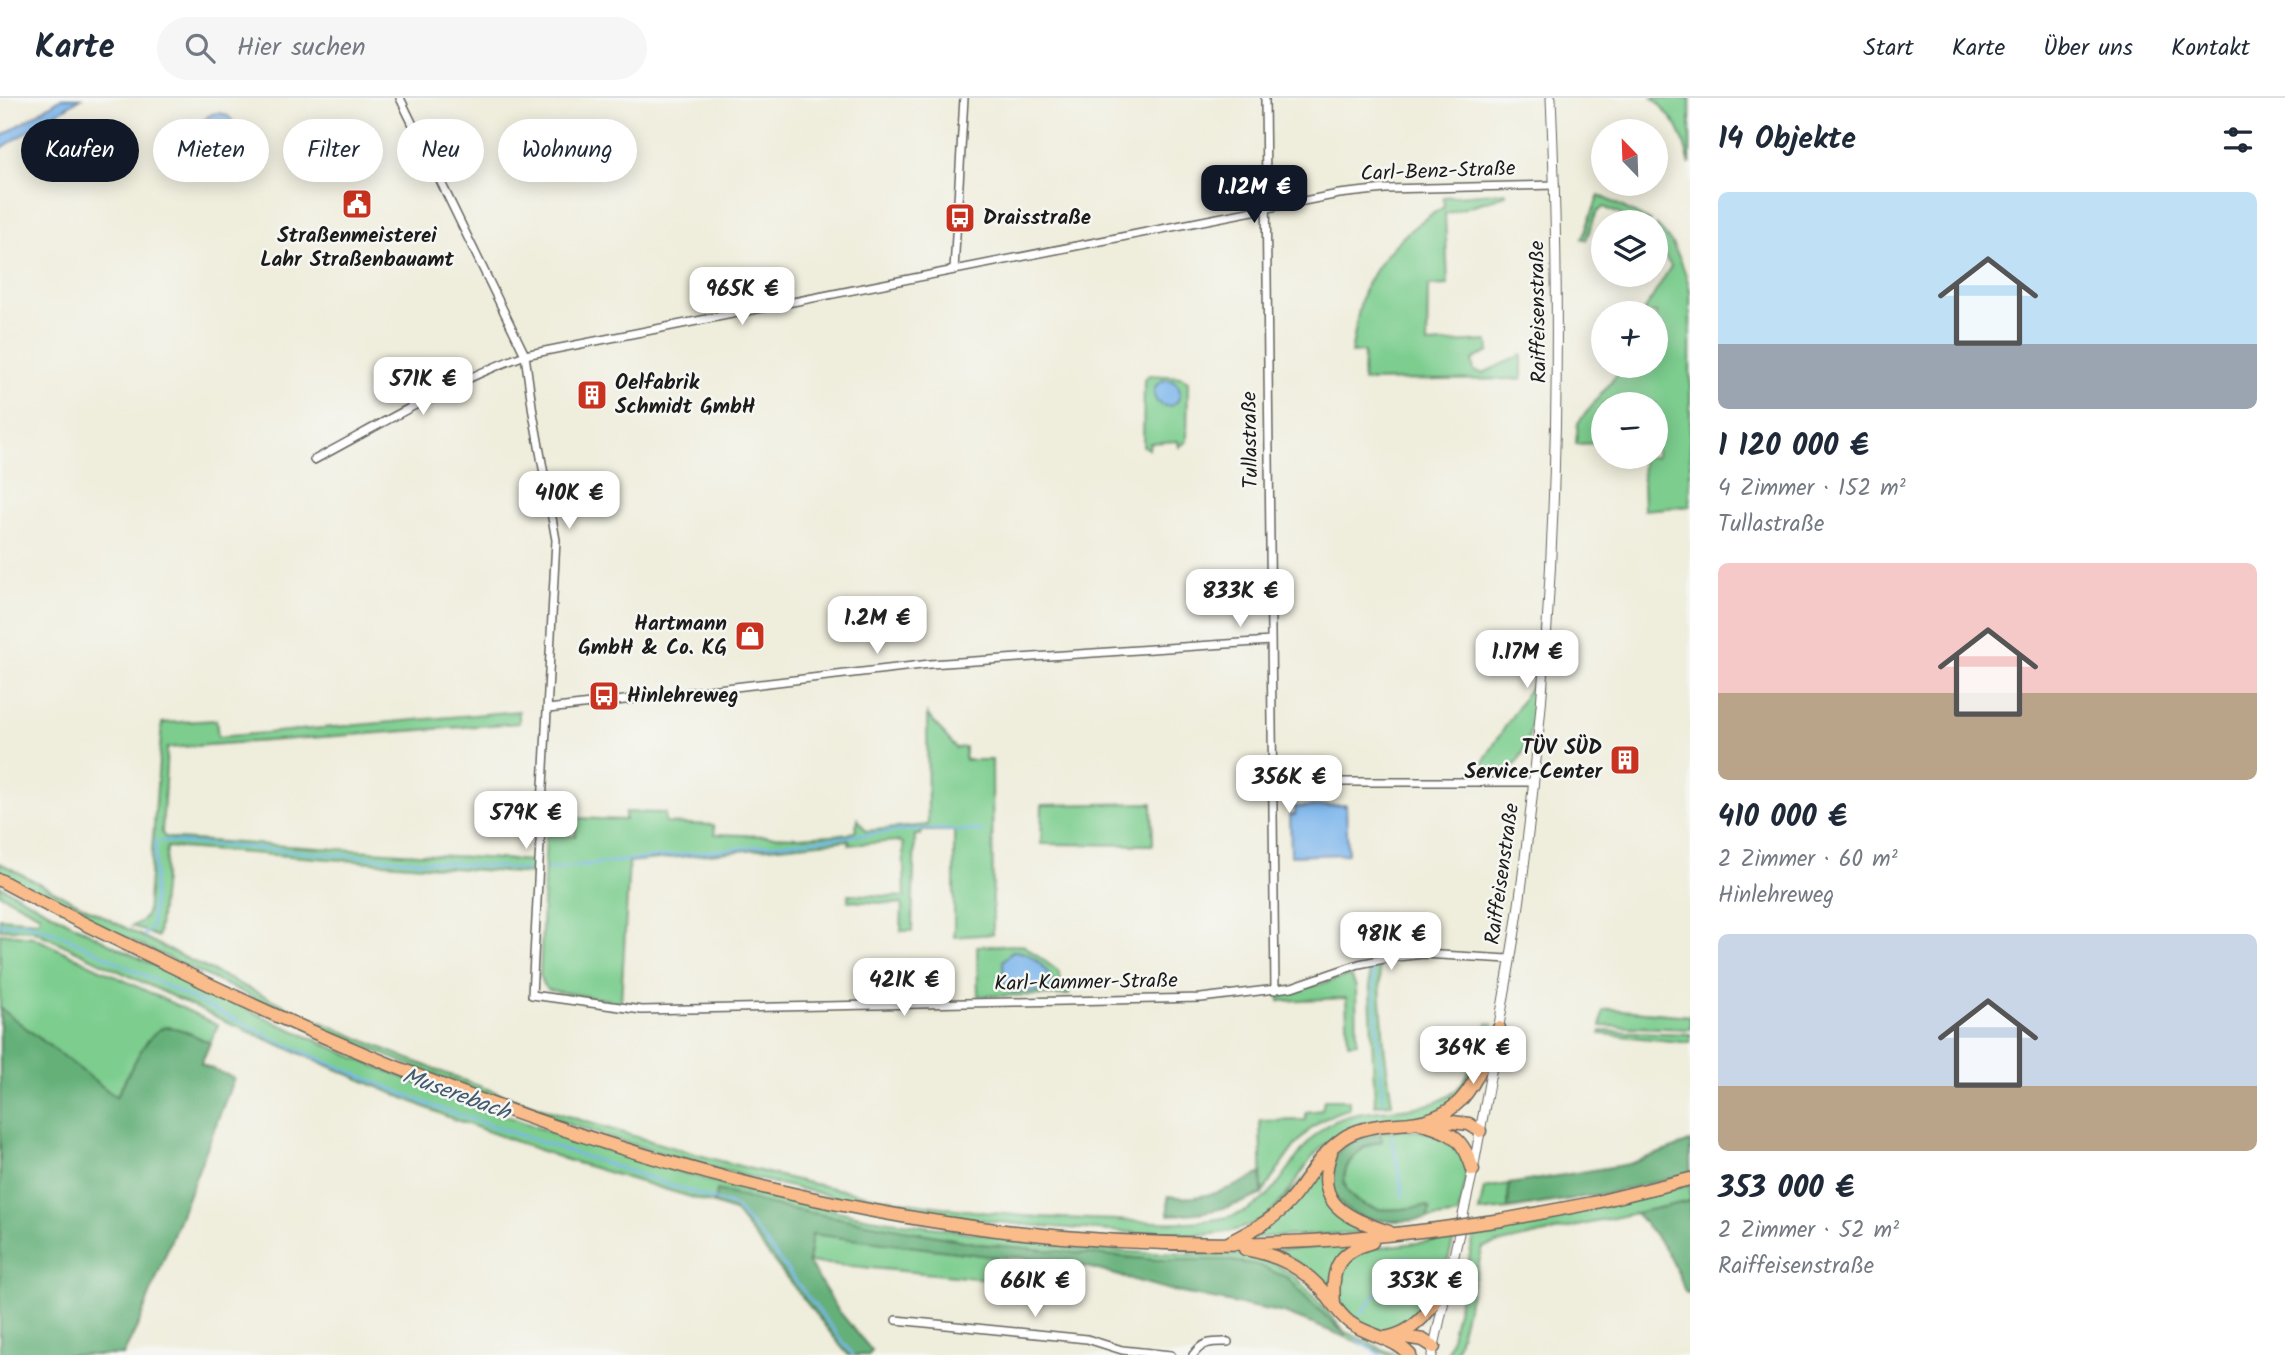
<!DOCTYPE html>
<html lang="de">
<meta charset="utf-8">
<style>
body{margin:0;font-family:Kalam,sans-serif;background:#f6f6f7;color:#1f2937;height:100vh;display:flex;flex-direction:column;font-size:26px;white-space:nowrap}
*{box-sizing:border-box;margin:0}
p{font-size:23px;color:#747a83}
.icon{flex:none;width:38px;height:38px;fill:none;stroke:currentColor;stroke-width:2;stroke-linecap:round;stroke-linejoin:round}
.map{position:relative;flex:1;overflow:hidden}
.panel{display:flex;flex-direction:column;background:#fff;width:595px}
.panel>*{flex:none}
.hud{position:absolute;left:21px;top:21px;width:665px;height:63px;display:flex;gap:14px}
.needle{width:46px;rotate:337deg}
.tools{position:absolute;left:1591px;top:21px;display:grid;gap:14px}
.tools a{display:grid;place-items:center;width:77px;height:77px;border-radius:50%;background:#fff;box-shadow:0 4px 18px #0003;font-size:35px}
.price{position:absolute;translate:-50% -60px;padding:0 16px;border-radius:14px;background:#fff;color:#222;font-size:23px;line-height:46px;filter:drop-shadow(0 2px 4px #0008)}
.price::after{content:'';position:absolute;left:50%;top:42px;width:21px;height:16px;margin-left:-10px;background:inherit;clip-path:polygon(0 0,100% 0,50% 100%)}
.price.current{background:#111827;color:#fff}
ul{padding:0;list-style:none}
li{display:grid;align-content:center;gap:14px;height:371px;padding:0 28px}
li span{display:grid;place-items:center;height:217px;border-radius:10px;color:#555}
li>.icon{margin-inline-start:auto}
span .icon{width:126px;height:126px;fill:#fffc;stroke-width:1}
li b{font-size:30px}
h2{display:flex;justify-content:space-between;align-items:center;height:84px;padding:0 28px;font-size:30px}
.chip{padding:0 24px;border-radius:32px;background:#fff;box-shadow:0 4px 18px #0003;font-size:24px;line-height:63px}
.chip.current{background:#111827;color:#fff}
header{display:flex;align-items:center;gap:42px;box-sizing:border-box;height:98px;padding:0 35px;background:#fff;border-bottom:2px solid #e0e1e3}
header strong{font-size:33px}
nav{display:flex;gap:38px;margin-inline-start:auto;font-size:24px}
.search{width:490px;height:63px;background:#f6f6f7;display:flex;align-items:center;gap:18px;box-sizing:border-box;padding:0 24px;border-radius:38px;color:#747a83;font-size:26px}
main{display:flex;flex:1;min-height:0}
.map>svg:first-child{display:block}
.green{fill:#7ccd8e;stroke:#4c7455;stroke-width:2}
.forest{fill:#65b079;stroke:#40664a;stroke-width:2}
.water{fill:#7bb5ec;stroke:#4c6884;stroke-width:2}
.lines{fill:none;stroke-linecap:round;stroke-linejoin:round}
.stream{stroke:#7bb5ec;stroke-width:2.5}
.minor-casing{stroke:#66655f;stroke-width:10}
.tertiary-casing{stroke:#66655f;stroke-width:11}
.primary-casing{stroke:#66655f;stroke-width:15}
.minor{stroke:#fff;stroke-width:7}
.tertiary{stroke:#fff;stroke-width:9}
.primary{stroke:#f9bc8a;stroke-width:12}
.primary-bridge-casing{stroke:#66655f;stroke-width:15;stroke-linecap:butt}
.primary-bridge{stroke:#f9bc8a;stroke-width:12}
.labels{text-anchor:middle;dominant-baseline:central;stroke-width:5;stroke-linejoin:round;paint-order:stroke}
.street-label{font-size:21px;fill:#1c1c1c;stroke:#f6f6f2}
.poi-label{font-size:21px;font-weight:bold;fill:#1c1c1c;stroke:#f6f6f2;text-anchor:start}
.water-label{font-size:23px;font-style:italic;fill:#42596f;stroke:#f6f6f2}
</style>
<header>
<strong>Karte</strong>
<div class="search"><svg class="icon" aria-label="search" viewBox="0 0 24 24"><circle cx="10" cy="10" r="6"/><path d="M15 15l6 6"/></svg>Hier suchen</div>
<nav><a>Start</a><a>Karte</a><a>Über uns</a><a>Kontakt</a></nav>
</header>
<main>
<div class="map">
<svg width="1690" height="1257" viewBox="0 0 1690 1257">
<rect width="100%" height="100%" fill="#f6f6f2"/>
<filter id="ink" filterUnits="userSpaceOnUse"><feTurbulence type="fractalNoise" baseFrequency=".0143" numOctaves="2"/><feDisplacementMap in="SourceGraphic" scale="14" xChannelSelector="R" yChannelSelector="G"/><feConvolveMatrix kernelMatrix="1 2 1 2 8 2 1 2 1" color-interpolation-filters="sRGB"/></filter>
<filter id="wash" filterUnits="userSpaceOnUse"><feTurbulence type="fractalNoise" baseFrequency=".00686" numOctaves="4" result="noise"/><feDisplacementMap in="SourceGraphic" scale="28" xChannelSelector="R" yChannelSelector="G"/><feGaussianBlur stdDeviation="1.57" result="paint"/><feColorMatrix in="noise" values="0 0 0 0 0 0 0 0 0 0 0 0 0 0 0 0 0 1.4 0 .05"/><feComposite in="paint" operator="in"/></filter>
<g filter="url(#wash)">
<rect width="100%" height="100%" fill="#efeddb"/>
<!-- green -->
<path class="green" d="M1653 0H1690V67C1682 33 1678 25 1653 0Z
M1506 94V97L1445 116 1448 187 1428 188 1427 246 1488 243 1489 254 1475 260 1472 264 1474 273 1483 275 1522 257V281L1363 283 1364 254 1351 255C1355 236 1357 214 1363 196 1377 159 1411 127 1444 109L1443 99Z
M1599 97 1652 124H1636L1604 109 1597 114 1586 142 1582 141Z
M1656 127C1676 145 1685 169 1690 194V408L1644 412 1642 359H1656V306H1603V345L1576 346 1578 325 1624 268H1656V215H1643L1671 168 1656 146Z
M1149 277 1181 279 1188 283 1187 343 1179 349 1178 343 1150 345 1149 351 1143 348 1144 282Z
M1539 524H1542C1540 554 1540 675 1498 675 1490 675 1486 671 1483 664L1534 583Z
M519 613V625L167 650 162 735 165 739 175 741 533 763 532 776 167 749 158 839 132 828 141 824 147 816 162 625 216 622 218 639Z
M927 616 956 650 965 649V662H992L993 836 954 839V733H922L921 737H915L912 833H901L902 806 848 803V796L905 799 903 745 897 743 849 747V742L629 764 621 904 549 892 543 887 540 877 546 737 575 738 576 720 625 722V714L665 715V725L714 727 715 736 798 739 849 736 855 733 858 721 866 733 928 727Z
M1152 705 1153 747 1041 746 1042 707Z
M0 765C175 857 354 948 542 1010 576 1021 610 1031 644 1041 789 1085 939 1118 1091 1121 1134 1122 1198 1130 1238 1116 1285 1099 1291 1049 1331 1025 1346 1017 1362 1015 1379 1013 1456 1007 1464 999 1487 925L1493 926C1484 962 1466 1005 1429 1017 1416 1021 1401 1022 1388 1024 1371 1027 1354 1029 1340 1036 1294 1061 1296 1114 1239 1131 1196 1144 1127 1133 1082 1131 784 1114 499 1014 231 889 153 853 75 817 0 775Z
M0 788 118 850 279 926 374 968 563 1039 745 1093 869 1120 1083 1151 1144 1155 1247 1157 1275 1166 1296 1179 1345 1234 1396 1257H1389L1345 1239 1346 1236 1308 1202 1288 1180 1225 1162H1156L980 1146 774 1108 718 1093 714 1106 567 1062 448 1019 229 925 32 832 0 831V820L38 823 40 817 0 796Z
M0 835 33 839 218 927 210 945C198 940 177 926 163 930 146 935 125 983 116 999L0 910Z
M1023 847 1058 873 1062 884 1069 888V897L978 898 977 848Z
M1379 870 1384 948 1392 1006 1375 1007 1369 871Z
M1351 877 1356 889 1357 944 1348 945 1346 900 1280 903 1279 898Z
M1610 911 1690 918V931L1601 928 1603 913Z
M1601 933 1690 936V945L1600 936Z
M1324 1002H1349V1011C1306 1020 1285 1062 1262 1096L1260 1023 1306 1022V1014L1322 1012Z
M1397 1032C1427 1033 1467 1033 1466 1074 1466 1088 1461 1103 1458 1117L1427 1121 1430 1112 1427 1108C1408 1110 1385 1115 1366 1108 1326 1091 1347 1050 1382 1043L1380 1035Z
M1319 1065 1370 1134 1247 1140Z
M1509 1086 1508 1111 1479 1114 1484 1090Z
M1690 1087V1103L1483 1149 1455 1257H1447L1474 1138 1553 1121Z
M812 1136 997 1159 996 1182 808 1164Z
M1454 1141C1447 1164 1441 1195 1424 1213 1398 1242 1348 1239 1338 1196 1336 1188 1339 1177 1340 1169L1362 1151Z
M1347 1147 1349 1149 1330 1194C1313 1175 1297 1162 1274 1152Z"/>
<!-- forest -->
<path class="forest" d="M0 910 116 999C126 983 145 935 163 930 176 926 198 940 210 945L201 966 234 980 139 1225 123 1257H0Z
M1380 1035 1382 1043C1347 1049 1326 1091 1366 1108 1385 1115 1408 1110 1427 1108L1430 1112 1427 1121C1405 1123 1376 1126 1355 1116 1345 1112 1337 1101 1330 1093 1331 1050 1339 1045 1380 1035Z
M1690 1044V1076L1609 1095 1508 1111 1509 1086 1629 1066Z
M1261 1075 1262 1096C1231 1111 1202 1116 1168 1117V1098C1199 1104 1234 1090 1261 1075Z
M717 1092 774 1108 980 1146 1156 1162H1225L1258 1167 1288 1180 1308 1202 1346 1237 1345 1239 1284 1215 1177 1194 1087 1169 1026 1160 997 1159 812 1136 808 1164 838 1212 872 1253 869 1257H848L734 1113 714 1106Z
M1690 1103V1196L1685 1194C1674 1160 1660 1141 1635 1115Z"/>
<!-- water -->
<path class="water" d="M62 0H81L0 51V39Z
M201 32a17 17 0 1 1 34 0a17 17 0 1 1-34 0Z
M1154 295a13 13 0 1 1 26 0a13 13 0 1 1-26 0Z
M1346 707 1348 756 1291 758 1290 717H1295V709Z
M1013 853C1030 853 1043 867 1052 881L1050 893 1014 894 1004 889 1003 863Z"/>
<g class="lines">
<!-- stream -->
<path class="stream" d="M161 743 526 771
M548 771 917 731 983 733
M0 826H29L62 837 291 949 435 1009 734 1108 760 1137 853 1257
M144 838 152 828 156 742
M1373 872 1383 1003
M1392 1039 1403 1098
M1361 1216 1406 1158
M1357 1242 1381 1257"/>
</g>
</g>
<g filter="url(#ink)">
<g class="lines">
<!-- minor casing -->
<g class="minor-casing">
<path id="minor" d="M400 0 525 257 533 315 556 442 532 897 642 912 1201 900 1292 889 1359 866 1389 860 1423 856 1509 861
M1265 0 1275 892
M954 172 964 0
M314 362C383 325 451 284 525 257L1339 96 1385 91 1555 87
M548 611 930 566 1271 543
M1274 684H1533
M896 1222 1087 1241 1122 1252 1171 1257
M1193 1257C1203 1243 1212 1244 1228 1244"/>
</g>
<!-- tertiary casing -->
<g class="tertiary-casing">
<path id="tertiary" d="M1498 933C1506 886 1515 839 1521 792 1556 530 1563 264 1551 0
M1432 1257 1473 1072 1496 947"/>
</g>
<!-- primary casing -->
<g class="primary-casing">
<path id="primary" d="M0 782C52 811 107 837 161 863 555 1058 986 1190 1429 1132
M1435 1022 1469 1026 1480 1033
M1422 1026C1452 1034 1464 1041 1473 1072
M1331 1054C1313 1107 1346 1119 1389 1134
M1502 1122 1593 1105 1690 1081
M1228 1145C1250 1133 1273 1123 1290 1103 1309 1081 1316 1060 1342 1041 1357 1030 1379 1027 1398 1026 1466 1024 1474 984 1499 930
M1245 1151C1278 1157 1302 1169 1324 1194 1332 1204 1339 1216 1349 1224 1368 1238 1393 1239 1410 1257
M1334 1206C1331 1170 1337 1155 1372 1144
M1399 1238 1423 1242 1434 1249
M1384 1240C1423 1234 1438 1200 1453 1168"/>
</g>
<!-- minor -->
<use href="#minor" class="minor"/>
<!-- tertiary -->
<use href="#tertiary" class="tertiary"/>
<!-- primary -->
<use href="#primary" class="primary"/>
<!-- primary-bridge casing -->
<g class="primary-bridge-casing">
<path id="primary-bridge" d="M1429 1132 1502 1122"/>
</g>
<!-- primary-bridge -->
<use href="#primary-bridge" class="primary-bridge"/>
</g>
</g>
<!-- icons -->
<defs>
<g id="civic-square" transform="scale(1.575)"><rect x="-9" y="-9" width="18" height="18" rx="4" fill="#c8321e" stroke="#f6f6f2"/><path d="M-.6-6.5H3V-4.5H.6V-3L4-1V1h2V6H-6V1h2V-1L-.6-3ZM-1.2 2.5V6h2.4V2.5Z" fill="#fff"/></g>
<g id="bus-square" transform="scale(1.575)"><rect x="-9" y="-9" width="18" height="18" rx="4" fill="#c8321e" stroke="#f6f6f2"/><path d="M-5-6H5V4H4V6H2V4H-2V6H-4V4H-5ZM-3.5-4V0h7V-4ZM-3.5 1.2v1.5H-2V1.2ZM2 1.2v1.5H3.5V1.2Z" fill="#fff"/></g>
<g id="building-square" transform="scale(1.575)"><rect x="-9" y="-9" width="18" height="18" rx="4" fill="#c8321e" stroke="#f6f6f2"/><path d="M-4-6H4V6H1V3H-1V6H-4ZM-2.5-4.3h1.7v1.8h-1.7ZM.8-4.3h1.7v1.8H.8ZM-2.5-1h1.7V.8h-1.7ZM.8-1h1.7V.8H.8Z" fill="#fff"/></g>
<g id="shop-square" transform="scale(1.575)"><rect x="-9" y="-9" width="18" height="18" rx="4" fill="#c8321e" stroke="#f6f6f2"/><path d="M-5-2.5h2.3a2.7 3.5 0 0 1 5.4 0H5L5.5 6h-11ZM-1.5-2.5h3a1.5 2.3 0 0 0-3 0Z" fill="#fff"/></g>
</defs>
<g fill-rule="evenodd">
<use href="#civic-square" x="357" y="106"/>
<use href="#bus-square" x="960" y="120"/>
<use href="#building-square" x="592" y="297"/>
<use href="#shop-square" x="750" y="538"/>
<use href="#bus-square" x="604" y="598"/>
<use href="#building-square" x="1625" y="662"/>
</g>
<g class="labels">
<!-- street labels -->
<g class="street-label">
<text transform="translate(1438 74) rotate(-2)">Carl-Benz-Straße</text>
<text transform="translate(1539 214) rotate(-91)">Raiffeisenstraße</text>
<text transform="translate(1251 342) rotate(-91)">Tullastraße</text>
<text transform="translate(1503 776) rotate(-82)">Raiffeisenstraße</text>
<text transform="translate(1086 885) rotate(-1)">Karl-Kammer-Straße</text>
</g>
<!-- poi labels -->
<g class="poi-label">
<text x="983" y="120">Draisstraße</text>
<text x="357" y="138" text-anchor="middle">Straßenmeisterei<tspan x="357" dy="24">Lahr Straßenbauamt</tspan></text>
<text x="615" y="285">Oelfabrik<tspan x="615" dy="24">Schmidt GmbH</tspan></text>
<text x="727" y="526" text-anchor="end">Hartmann<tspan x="727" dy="24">GmbH &amp; Co. KG</tspan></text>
<text x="627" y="598">Hinlehreweg</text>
<text x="1602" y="650" text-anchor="end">TÜV SÜD<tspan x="1602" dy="24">Service-Center</tspan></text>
</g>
<!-- water labels -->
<g class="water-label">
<text transform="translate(456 997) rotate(20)">Muserebach</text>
</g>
</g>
</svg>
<div class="tools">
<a><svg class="needle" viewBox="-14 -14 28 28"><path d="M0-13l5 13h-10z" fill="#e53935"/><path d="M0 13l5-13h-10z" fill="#747a83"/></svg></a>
<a><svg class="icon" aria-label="layers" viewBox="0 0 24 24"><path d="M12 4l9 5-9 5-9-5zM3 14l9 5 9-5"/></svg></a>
<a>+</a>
<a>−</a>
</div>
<b class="price current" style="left:1254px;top:127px">1.12M €</b>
<b class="price" style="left:742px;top:229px">965K €</b>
<b class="price" style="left:423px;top:319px">571K €</b>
<b class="price" style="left:569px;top:433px">410K €</b>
<b class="price" style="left:1240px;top:531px">833K €</b>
<b class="price" style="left:877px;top:558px">1.2M €</b>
<b class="price" style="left:1527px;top:592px">1.17M €</b>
<b class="price" style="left:1289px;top:717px">356K €</b>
<b class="price" style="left:526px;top:753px">579K €</b>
<b class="price" style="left:1391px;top:874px">981K €</b>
<b class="price" style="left:904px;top:920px">421K €</b>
<b class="price" style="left:1473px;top:988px">369K €</b>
<b class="price" style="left:1035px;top:1221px">661K €</b>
<b class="price" style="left:1425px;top:1221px">353K €</b>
<div class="hud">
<a class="chip current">Kaufen</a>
<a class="chip">Mieten</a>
<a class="chip">Filter</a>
<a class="chip">Neu</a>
<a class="chip">Wohnung</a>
</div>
</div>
<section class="panel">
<h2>14 Objekte<svg class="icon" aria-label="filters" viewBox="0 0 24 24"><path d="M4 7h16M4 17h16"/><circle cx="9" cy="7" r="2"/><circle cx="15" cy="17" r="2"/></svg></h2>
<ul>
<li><span style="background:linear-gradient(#bfe0f5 70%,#9aa5b1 0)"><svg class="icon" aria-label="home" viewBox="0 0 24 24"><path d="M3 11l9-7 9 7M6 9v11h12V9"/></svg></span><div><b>1 120 000 €</b><p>4 Zimmer · 152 m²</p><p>Tullastraße</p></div></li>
<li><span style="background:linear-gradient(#f6c9c9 60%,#b9a48a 0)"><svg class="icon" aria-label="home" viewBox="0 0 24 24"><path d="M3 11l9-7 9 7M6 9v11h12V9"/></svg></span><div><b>410 000 €</b><p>2 Zimmer · 60 m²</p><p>Hinlehreweg</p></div></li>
<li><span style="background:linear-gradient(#c9d6e8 70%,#b9a48a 0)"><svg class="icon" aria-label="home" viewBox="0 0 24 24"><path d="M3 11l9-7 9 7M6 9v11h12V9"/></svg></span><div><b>353 000 €</b><p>2 Zimmer · 52 m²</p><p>Raiffeisenstraße</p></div></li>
</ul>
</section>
</main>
